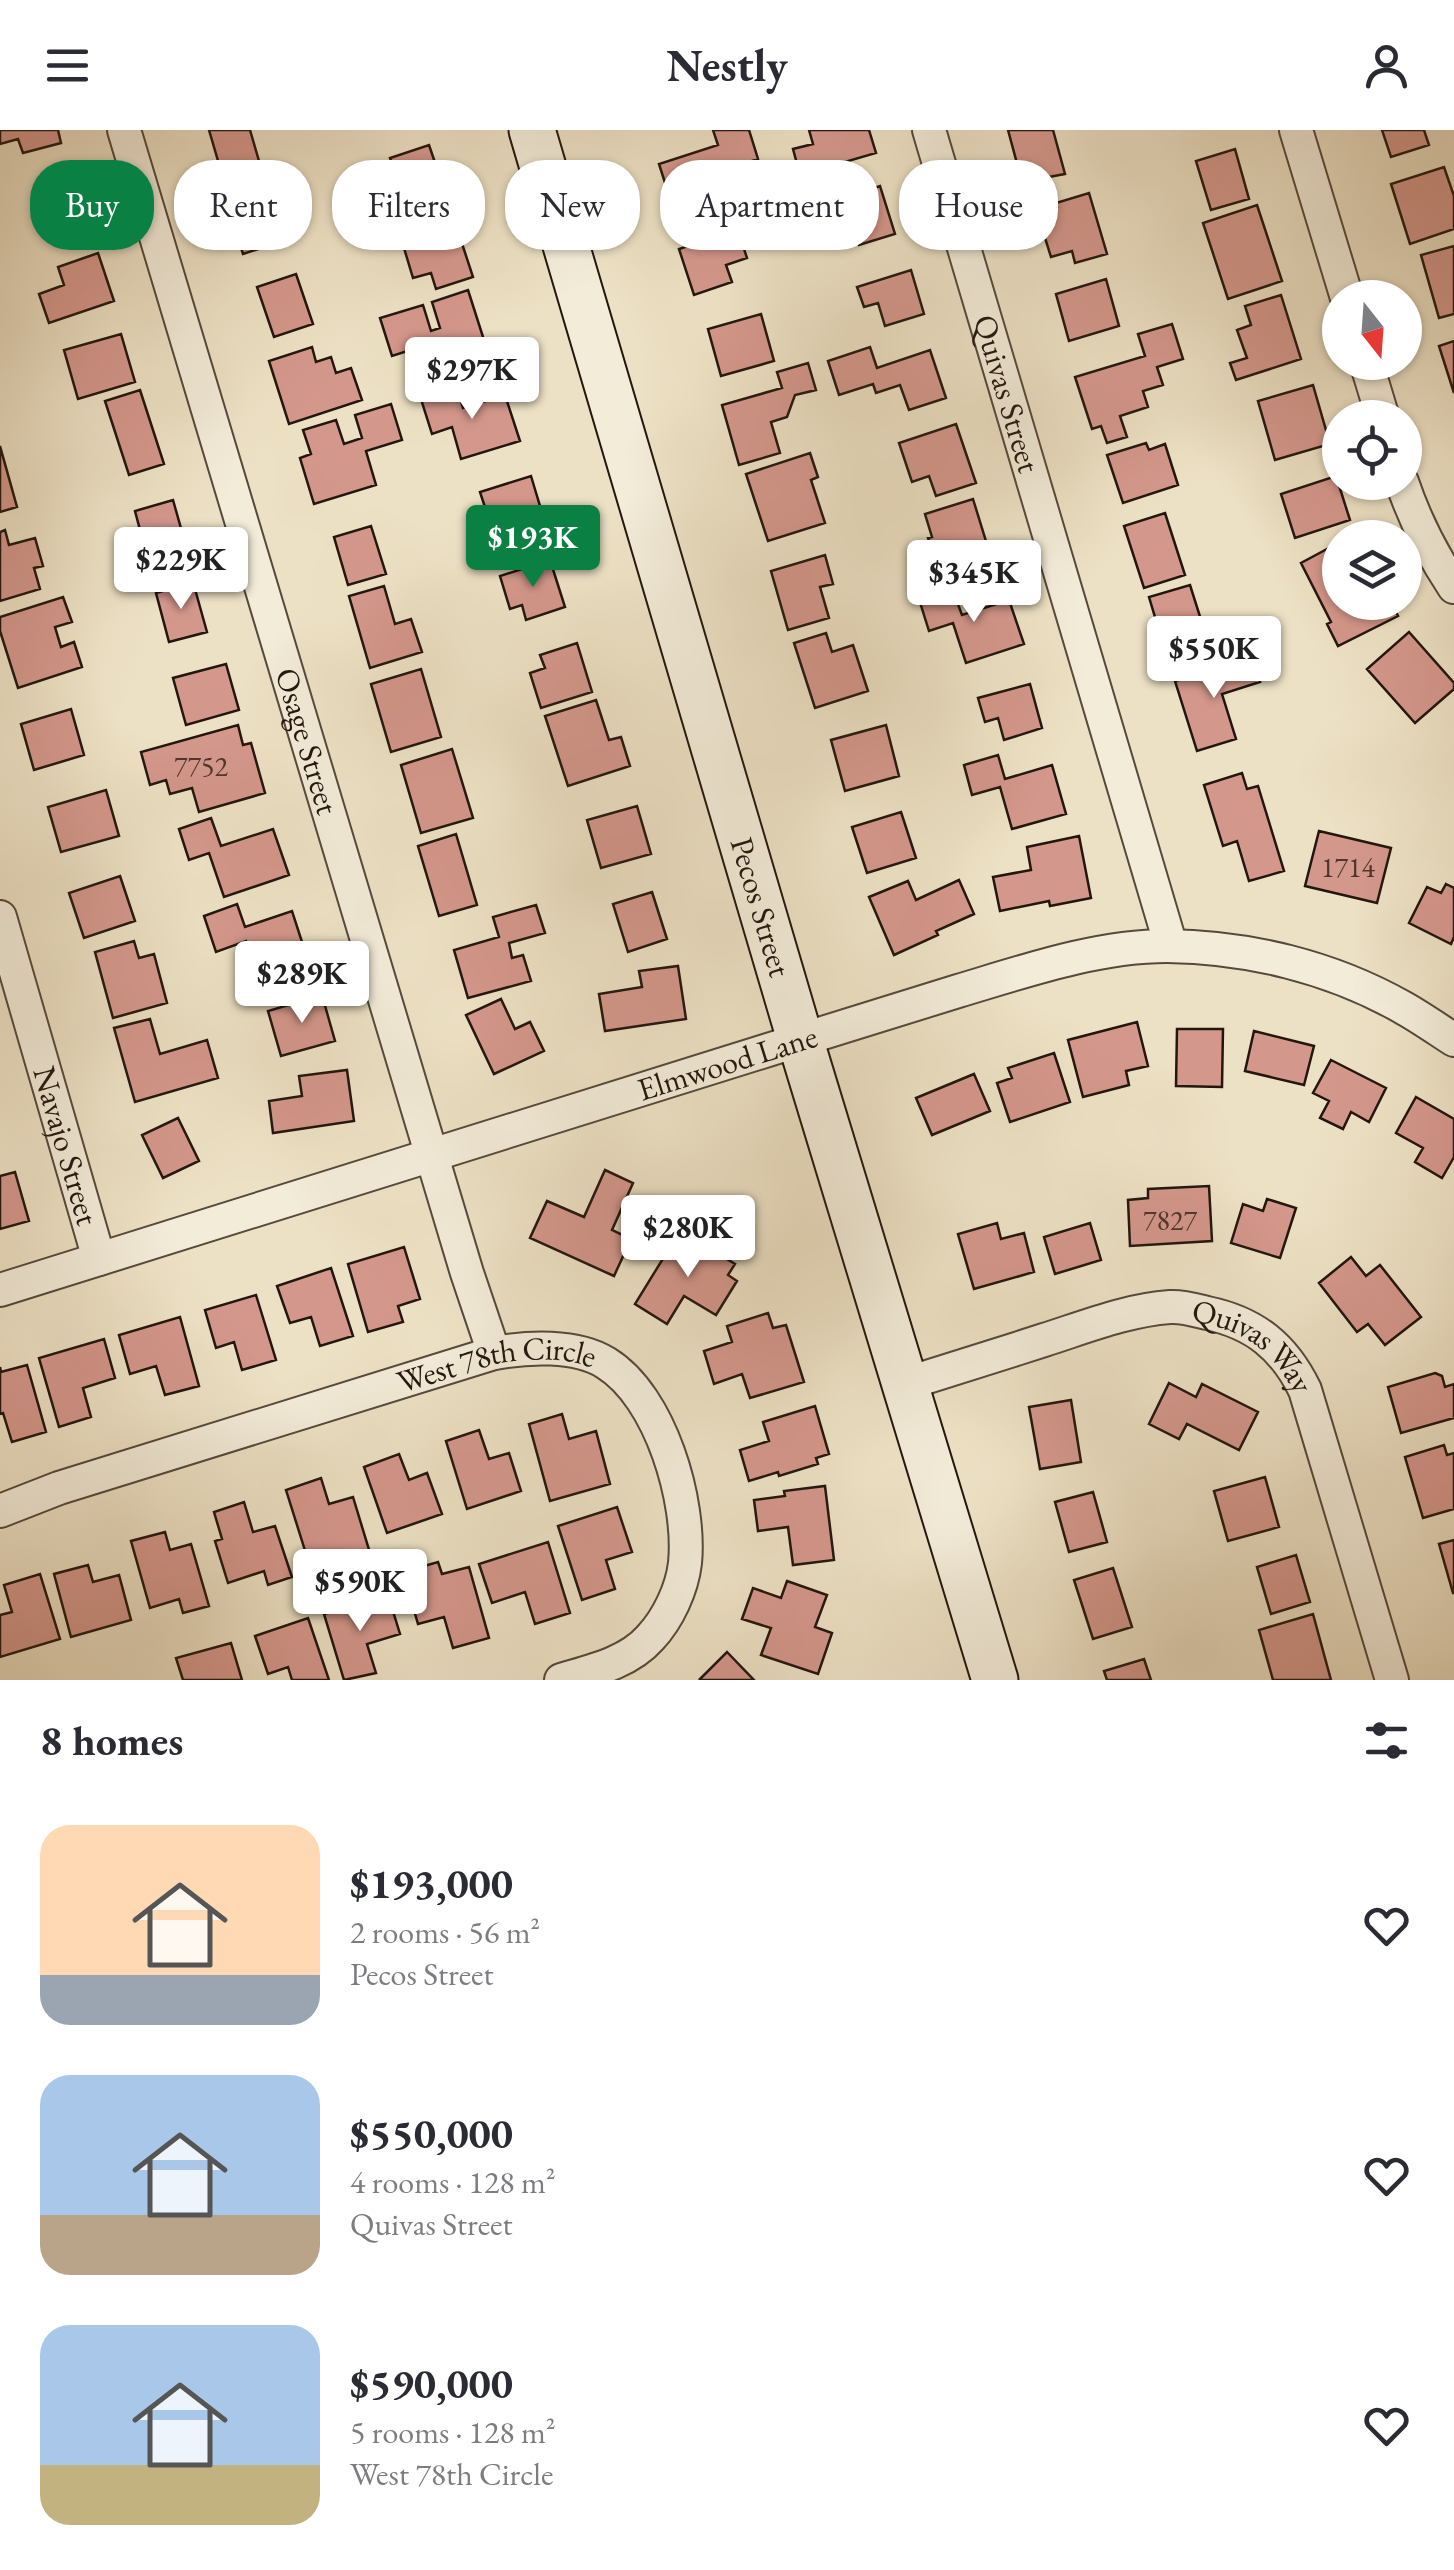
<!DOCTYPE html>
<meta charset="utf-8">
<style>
body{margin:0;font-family:"EB Garamond",serif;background:#f7f7f7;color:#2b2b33;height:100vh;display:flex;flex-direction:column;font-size:38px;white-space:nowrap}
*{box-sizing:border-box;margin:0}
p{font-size:32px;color:#7c7c81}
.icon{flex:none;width:55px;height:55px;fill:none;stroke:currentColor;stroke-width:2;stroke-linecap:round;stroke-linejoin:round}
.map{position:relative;height:1550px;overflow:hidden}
.details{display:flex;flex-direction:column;background:#fff;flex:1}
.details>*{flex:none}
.hud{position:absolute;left:30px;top:30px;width:1395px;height:90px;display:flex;gap:20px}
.needle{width:65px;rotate:163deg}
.buttons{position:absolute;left:1322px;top:150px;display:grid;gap:20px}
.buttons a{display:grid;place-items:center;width:100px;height:100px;border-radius:50%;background:#fff;box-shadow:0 2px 8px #0004;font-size:50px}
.price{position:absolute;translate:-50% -85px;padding:0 22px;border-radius:10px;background:#fff;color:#222;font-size:32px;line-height:65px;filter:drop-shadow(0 2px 5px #0008)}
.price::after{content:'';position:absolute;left:50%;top:60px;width:30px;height:22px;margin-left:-15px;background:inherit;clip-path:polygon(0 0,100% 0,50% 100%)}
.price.selected{background:#0b8043;color:#fff}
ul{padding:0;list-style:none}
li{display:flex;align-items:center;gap:30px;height:250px;padding:0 40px}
li span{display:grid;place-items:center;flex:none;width:280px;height:200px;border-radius:30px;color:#555}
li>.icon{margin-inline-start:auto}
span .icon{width:120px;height:120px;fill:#fffc;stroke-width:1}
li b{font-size:42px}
h2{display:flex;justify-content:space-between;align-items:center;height:120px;padding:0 40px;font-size:42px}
.tag{padding:0 35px;border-radius:40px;background:#fff;box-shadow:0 2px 8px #0004;font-size:35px;line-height:90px}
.tag.selected{background:#0b8043;color:#fff}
header{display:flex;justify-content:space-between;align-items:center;height:130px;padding:0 40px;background:#fff;font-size:45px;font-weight:700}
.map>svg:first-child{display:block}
.building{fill:#d4978c;stroke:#23160e;stroke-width:2.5}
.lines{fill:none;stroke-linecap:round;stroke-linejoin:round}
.street-casing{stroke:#56493c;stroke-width:36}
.secondary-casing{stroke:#23160e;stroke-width:49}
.street{stroke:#f3ecd9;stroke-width:32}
.secondary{stroke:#f3ecd9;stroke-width:45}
.labels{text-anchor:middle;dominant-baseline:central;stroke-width:9;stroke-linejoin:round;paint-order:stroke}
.number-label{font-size:28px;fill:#4f362e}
.street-label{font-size:32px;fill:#23160e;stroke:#f3ecd9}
</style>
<header><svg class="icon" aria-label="menu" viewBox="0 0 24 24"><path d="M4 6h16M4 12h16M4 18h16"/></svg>Nestly<svg class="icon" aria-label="person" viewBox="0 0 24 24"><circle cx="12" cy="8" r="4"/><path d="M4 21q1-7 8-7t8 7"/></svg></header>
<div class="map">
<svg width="1454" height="1550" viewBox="0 0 1454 1550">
<rect width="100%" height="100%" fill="#ede1c5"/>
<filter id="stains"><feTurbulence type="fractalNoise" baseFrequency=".002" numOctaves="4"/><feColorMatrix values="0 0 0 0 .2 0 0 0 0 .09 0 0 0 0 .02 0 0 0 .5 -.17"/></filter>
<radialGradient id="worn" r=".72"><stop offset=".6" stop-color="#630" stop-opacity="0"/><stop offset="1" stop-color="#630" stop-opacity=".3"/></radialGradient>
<!-- building -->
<path class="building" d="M0 0H58L61 13 23 23 18 9 0 14Z
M209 0H250L259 31 221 41Z
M713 0H749L758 29 720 42 727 65 674 81 659 34 718 15Z
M809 0H869L876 23 800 45 793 19 813 14Z
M1008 0H1053L1065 44 1022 52Z
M1382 0H1424L1429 15 1391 27Z
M429 15 446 65 407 78 390 28Z
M1235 19 1249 69 1211 80 1196 31Z
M1444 37 1454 66V99L1410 114 1391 54Z
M77 42 93 90 56 102 40 54Z
M880 56 895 104 859 115 844 67Z
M1089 63 1107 124 1075 133 1072 121 1051 127 1036 79Z
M265 67 280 112 243 124 228 79Z
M760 68 772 103 742 113 747 128 726 135 732 152 694 165 679 119 726 103 719 82Z
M1257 75 1282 151 1228 169 1203 93Z
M450 77 473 147 436 159 431 143 413 148 404 118 421 112 413 89Z
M1454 116V184L1439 188 1421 125Z
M98 123 114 171 49 193 39 164 64 155 58 137Z
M911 140 924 184 885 196 878 173 864 177 857 157Z
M296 144 313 194 274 207 257 157Z
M1106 149 1119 196 1069 211 1056 164Z
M468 160 491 232 437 249 426 215 392 226 380 188 423 175 431 201 440 198 432 172Z
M1281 165 1301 229 1236 250 1230 233 1247 228 1237 200 1251 195 1245 176Z
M761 184 774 231 721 246 708 199Z
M1172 194 1183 229 1157 237 1163 255 1143 261 1148 277 1120 286 1127 307 1107 313 1101 296 1092 299 1075 247 1145 226 1138 204Z
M121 204 135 252 78 269 64 220Z
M1454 211V263L1439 216Z
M312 217 316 232 331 227 336 243 351 238 362 270 289 294 269 231Z
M870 217 877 238 930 220 946 268 909 280 900 255 876 263 873 254 839 265 828 231Z
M808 233 816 260 795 265 787 287 771 292 780 323 739 335 722 275 782 258 777 242Z
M1313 255 1330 314 1275 330 1258 271Z
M457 258 463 278 505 265 520 311 461 329 452 297 432 304 421 269Z
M140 260 164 334 129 345 105 271Z
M391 274 402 310 366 321 376 355 314 374 300 328 311 324 303 300 336 290 344 314 362 308 355 285Z
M956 294 976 353 936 366 929 346 912 352 899 313Z
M1146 313 1149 320 1165 314 1178 355 1123 373 1107 325Z
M0 316 17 377 0 382Z
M810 323 818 347 811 350 825 393 768 411 746 344Z
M531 346 546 396 496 411 480 362Z
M1336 346 1350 390 1295 408 1281 364Z
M973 369 993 434 941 450 928 408 932 407 925 384Z
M173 370 186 416 147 426 135 381Z
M1165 383 1185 445 1144 458 1124 396Z
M371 396 386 444 348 455 334 407Z
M5 400 9 415 35 408 43 436 34 438 40 459 0 471V402Z
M1340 412V472H1391L1398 486 1338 516 1327 494 1331 492 1301 433Z
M825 425 833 454 820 457 829 488 788 500 771 441Z
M550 430 565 477 526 490 522 475 510 479 500 446Z
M193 452 207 502 169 512 156 463Z
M1190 455 1202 493 1220 488 1230 519 1170 537 1149 467Z
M384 456 395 494 411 489 422 522 370 538 349 466Z
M952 458 962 485 1009 470 1024 514 966 533 953 493 929 501 919 469Z
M63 467 72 492 55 497 61 517 74 512 82 537 18 558 0 501V487Z
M1409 502 1454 553V559L1415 593 1367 539Z
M826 503 832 522 853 515 868 561 815 578 794 513Z
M577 513 592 562 541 578 530 543 545 538 540 525Z
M1252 527 1260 552 1222 564 1236 609 1197 621 1175 551Z
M226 534 239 580 186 595 173 548Z
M421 539 441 607 391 622 371 554Z
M1030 554 1042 598 1004 610 998 588 985 592 978 568Z
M596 570 609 610 621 607 630 636 568 656 545 586Z
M71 579 84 625 34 640 21 594Z
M238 595 243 615 251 613 265 663 199 682 192 658 170 664 166 650 150 655 141 622Z
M886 595 899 646 845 661 831 610Z
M452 619 473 688 421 703 401 635Z
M998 625 1005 649 1052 635 1066 684 1012 699 1000 657 972 665 964 635Z
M1242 643 1247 659 1258 656 1284 741 1249 751 1237 711 1223 716 1204 655Z
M106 660 119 706 61 722 48 677Z
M637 676 651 724 601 738 587 690Z
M901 682 916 728 867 743 852 697Z
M211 688 221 716 273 699 289 745 224 767 209 723 189 730 179 699Z
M1319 701 1391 718 1377 773 1305 756Z
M456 704 477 775 439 786 418 716Z
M1079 706 1091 768 1050 776 1049 771 1000 781 993 747 1031 740 1027 717Z
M120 746 135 791 84 808 69 763Z
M959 750 974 784 936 801 938 805 894 825 869 767 908 751 916 770Z
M1446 754 1454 758V807L1451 814 1409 793 1427 757 1441 763Z
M652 762 667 809 628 822 613 774Z
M237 774 245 797 292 781 303 815 254 832 246 811 216 822 204 786Z
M536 775 545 803 509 813 512 828 523 825 531 851 468 868 454 820 499 807 493 787Z
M134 811 139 828 154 824 167 873 113 888 95 822Z
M678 836 686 889 605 901 599 864 642 857 639 841Z
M322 865 335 911 281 926 268 881Z
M501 869 515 899 530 892 544 921 494 944 466 885Z
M150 889 160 924 207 910 218 948 135 972 114 898Z
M1137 892 1148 936 1126 941 1129 955 1083 967 1068 910Z
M1177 899H1223L1222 957 1176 956Z
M1254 901 1314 916 1304 955 1245 941Z
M1054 923 1070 972 1010 992 997 953 1012 948 1008 938Z
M1331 930 1386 958 1369 992 1351 982 1343 999 1320 988 1329 971 1313 963Z
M347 940 354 991 273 1003 269 971 302 966 299 946Z
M974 944 990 981 932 1005 916 968Z
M1416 967 1454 989V1027L1442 1048 1415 1032 1423 1018 1396 1003Z
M178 988 199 1031 163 1048 142 1005Z
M605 1040 633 1053 612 1100 631 1109 614 1146 530 1108 547 1071 584 1087Z
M15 1042 29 1091 0 1099V1046Z
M1209 1056 1212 1111 1130 1116 1128 1070 1148 1068V1059Z
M1267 1069 1296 1078 1280 1128 1231 1113 1243 1074 1263 1081Z
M997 1093 1001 1109 1024 1103 1034 1142 974 1159 958 1104Z
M1090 1093 1101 1130 1055 1144 1044 1107Z
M680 1101 735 1134 728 1145 737 1151 716 1185 684 1166 667 1194 635 1174Z
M404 1117 420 1169 398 1176 403 1192 368 1202 348 1134Z
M1351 1127 1366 1146 1380 1135 1421 1187 1385 1215 1368 1194 1357 1202 1319 1153Z
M331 1138 353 1206 320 1216 311 1187 290 1193 277 1156Z
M256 1165 276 1230 242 1240 234 1212 216 1218 205 1180Z
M768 1183 773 1198 786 1195 804 1252 750 1268 742 1244 714 1254 704 1221 732 1212 727 1196Z
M180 1187 199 1256 165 1265 156 1236 130 1244 119 1205Z
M104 1209 115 1248 83 1258 91 1287 59 1297 39 1228Z
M27 1235 46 1302 12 1312 3 1283 0 1284V1237L1 1242Z
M1435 1243 1442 1246 1445 1257 1454 1254V1288L1401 1303 1388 1257Z
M1169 1253 1196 1267 1202 1254 1258 1282 1239 1320 1187 1294 1179 1309 1149 1294Z
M1071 1270 1081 1332 1040 1339 1029 1277Z
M815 1276 829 1324 816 1328 818 1334 779 1346 778 1342 749 1351 740 1320 769 1311 763 1292Z
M562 1284 569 1309 596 1301 610 1354 550 1371 529 1294Z
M479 1300 489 1329 509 1323 521 1361 467 1379 446 1311Z
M1444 1315 1447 1325 1454 1323V1379L1423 1388 1405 1327Z
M399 1324 409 1350 427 1343 442 1384 387 1403 364 1337Z
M1265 1347 1279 1397 1228 1411 1214 1361Z
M321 1348 329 1374 353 1367 370 1423 338 1433 334 1422 308 1430 286 1360Z
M825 1356 834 1430 793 1435 788 1397 758 1401 754 1370 785 1366 784 1361Z
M1093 1362 1107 1412 1069 1422 1055 1372Z
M244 1372 253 1402 275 1396 292 1447 268 1455 264 1441 228 1453 215 1411 222 1409 214 1382Z
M617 1377 632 1422 606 1430 615 1459 582 1470 558 1396Z
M165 1402 170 1420 191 1414 209 1476 183 1483 179 1469 150 1478 131 1411Z
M1454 1410V1463H1453L1439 1414Z
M548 1412 570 1483 535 1494 525 1462 492 1473 479 1434Z
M1296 1425 1310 1472 1271 1484 1257 1437Z
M438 1432 442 1444 469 1437 489 1508 453 1518 444 1487 418 1494 403 1442Z
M88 1435 93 1452 119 1445 131 1490 71 1507 54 1444Z
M1113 1438 1132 1497 1093 1509 1074 1450Z
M40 1444 60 1509 0 1527V1485L12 1482 4 1455Z
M787 1451 827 1465 815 1497 832 1503 818 1544 761 1525 771 1498 742 1489 753 1458 781 1468Z
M388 1465 400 1504 367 1514 376 1543 344 1550 324 1484Z
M1313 1484 1331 1550H1273L1259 1500Z
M308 1488 329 1550H292L288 1537 268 1544 255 1506Z
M231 1513 242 1550H183L176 1528Z
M727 1522 754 1550H702L700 1549Z
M1144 1529 1151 1550H1107L1104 1541Z"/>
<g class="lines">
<!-- street casing -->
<g class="street-casing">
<g id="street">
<path id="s1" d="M124 0 467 1143 494 1223"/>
<path id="s2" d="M929 0 1171 816"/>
<path d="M1296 0 1347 168"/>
<path d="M1366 232 1383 288"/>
<path d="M1402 352C1415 391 1432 424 1454 457"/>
<path id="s3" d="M0 787 99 1129"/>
<path id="s4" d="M0 1160C256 1080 512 1000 768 920 831 900 895 881 958 861 1025 841 1097 816 1167 816 1249 817 1331 837 1402 877 1420 887 1437 899 1454 910"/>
<path id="s5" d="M905 1254C952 1239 998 1225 1044 1210 1085 1197 1127 1180 1170 1177 1182 1176 1195 1180 1207 1183 1255 1193 1284 1217 1305 1260L1392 1550"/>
<path id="s6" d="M0 1381 59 1358 494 1223C527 1217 576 1214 606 1233 661 1267 691 1372 685 1433 682 1459 668 1489 650 1508 628 1533 591 1541 561 1550"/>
</g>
</g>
<!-- secondary casing -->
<g class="secondary-casing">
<g id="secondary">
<path id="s7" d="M532 0 800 909 995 1550"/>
</g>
</g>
<!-- street -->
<use href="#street" class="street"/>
<!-- secondary -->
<use href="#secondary" class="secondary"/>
</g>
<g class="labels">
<!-- number labels -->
<g class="number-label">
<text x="201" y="636">7752</text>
<text x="1348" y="737">1714</text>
<text x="1170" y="1090">7827</text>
</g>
<!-- street labels -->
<g class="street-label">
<text stroke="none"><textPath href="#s2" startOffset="275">Quivas Street</textPath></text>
<text stroke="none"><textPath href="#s1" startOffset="638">Osage Street</textPath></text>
<text stroke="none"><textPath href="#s7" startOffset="810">Pecos Street</textPath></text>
<text stroke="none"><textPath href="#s4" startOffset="762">Elmwood Lane</textPath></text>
<text stroke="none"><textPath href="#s3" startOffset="238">Navajo Street</textPath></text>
<text stroke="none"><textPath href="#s5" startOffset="372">Quivas Way</textPath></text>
<text stroke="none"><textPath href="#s6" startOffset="520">West 78th Circle</textPath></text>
</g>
</g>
<rect width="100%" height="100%" filter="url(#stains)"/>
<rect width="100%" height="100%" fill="url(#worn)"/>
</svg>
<div class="buttons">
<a><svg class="needle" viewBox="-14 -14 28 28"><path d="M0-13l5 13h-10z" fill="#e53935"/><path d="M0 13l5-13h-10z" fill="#7c7c81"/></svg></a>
<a><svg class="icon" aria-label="locate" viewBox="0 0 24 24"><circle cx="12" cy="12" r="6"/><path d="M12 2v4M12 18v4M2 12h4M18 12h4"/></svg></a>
<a><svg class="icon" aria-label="layers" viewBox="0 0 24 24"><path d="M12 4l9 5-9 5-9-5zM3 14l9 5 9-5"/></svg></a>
</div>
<b class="price" style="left:472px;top:292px">$297K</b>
<b class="price selected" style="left:533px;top:460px">$193K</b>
<b class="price" style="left:181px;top:482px">$229K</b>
<b class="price" style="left:974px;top:495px">$345K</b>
<b class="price" style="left:1214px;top:571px">$550K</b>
<b class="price" style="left:302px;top:896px">$289K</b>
<b class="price" style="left:688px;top:1150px">$280K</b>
<b class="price" style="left:360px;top:1504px">$590K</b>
<div class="hud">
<a class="tag selected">Buy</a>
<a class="tag">Rent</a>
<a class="tag">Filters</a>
<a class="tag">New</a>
<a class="tag">Apartment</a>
<a class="tag">House</a>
</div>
</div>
<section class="details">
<h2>8 homes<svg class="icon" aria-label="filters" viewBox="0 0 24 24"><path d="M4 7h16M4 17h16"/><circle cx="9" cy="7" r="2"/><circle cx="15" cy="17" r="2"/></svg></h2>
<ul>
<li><span style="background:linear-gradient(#ffd9b3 75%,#9aa5b1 0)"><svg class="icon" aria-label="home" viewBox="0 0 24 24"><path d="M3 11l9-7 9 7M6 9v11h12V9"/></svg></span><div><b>$193,000</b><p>2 rooms · 56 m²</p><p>Pecos Street</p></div><svg class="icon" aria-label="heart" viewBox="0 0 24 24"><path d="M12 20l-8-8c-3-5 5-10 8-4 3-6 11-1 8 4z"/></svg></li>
<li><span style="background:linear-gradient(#a9c7e8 70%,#b9a48a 0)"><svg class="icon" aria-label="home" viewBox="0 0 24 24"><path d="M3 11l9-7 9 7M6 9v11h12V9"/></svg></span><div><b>$550,000</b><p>4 rooms · 128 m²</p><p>Quivas Street</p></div><svg class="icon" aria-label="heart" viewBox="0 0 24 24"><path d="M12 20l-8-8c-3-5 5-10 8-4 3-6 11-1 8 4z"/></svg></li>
<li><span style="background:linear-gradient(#a9c7e8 70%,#c2b280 0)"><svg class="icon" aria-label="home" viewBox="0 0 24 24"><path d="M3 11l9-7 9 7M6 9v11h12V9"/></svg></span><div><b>$590,000</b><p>5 rooms · 128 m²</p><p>West 78th Circle</p></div><svg class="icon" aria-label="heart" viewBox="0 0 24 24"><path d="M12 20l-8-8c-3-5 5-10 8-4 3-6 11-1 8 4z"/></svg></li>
</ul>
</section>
